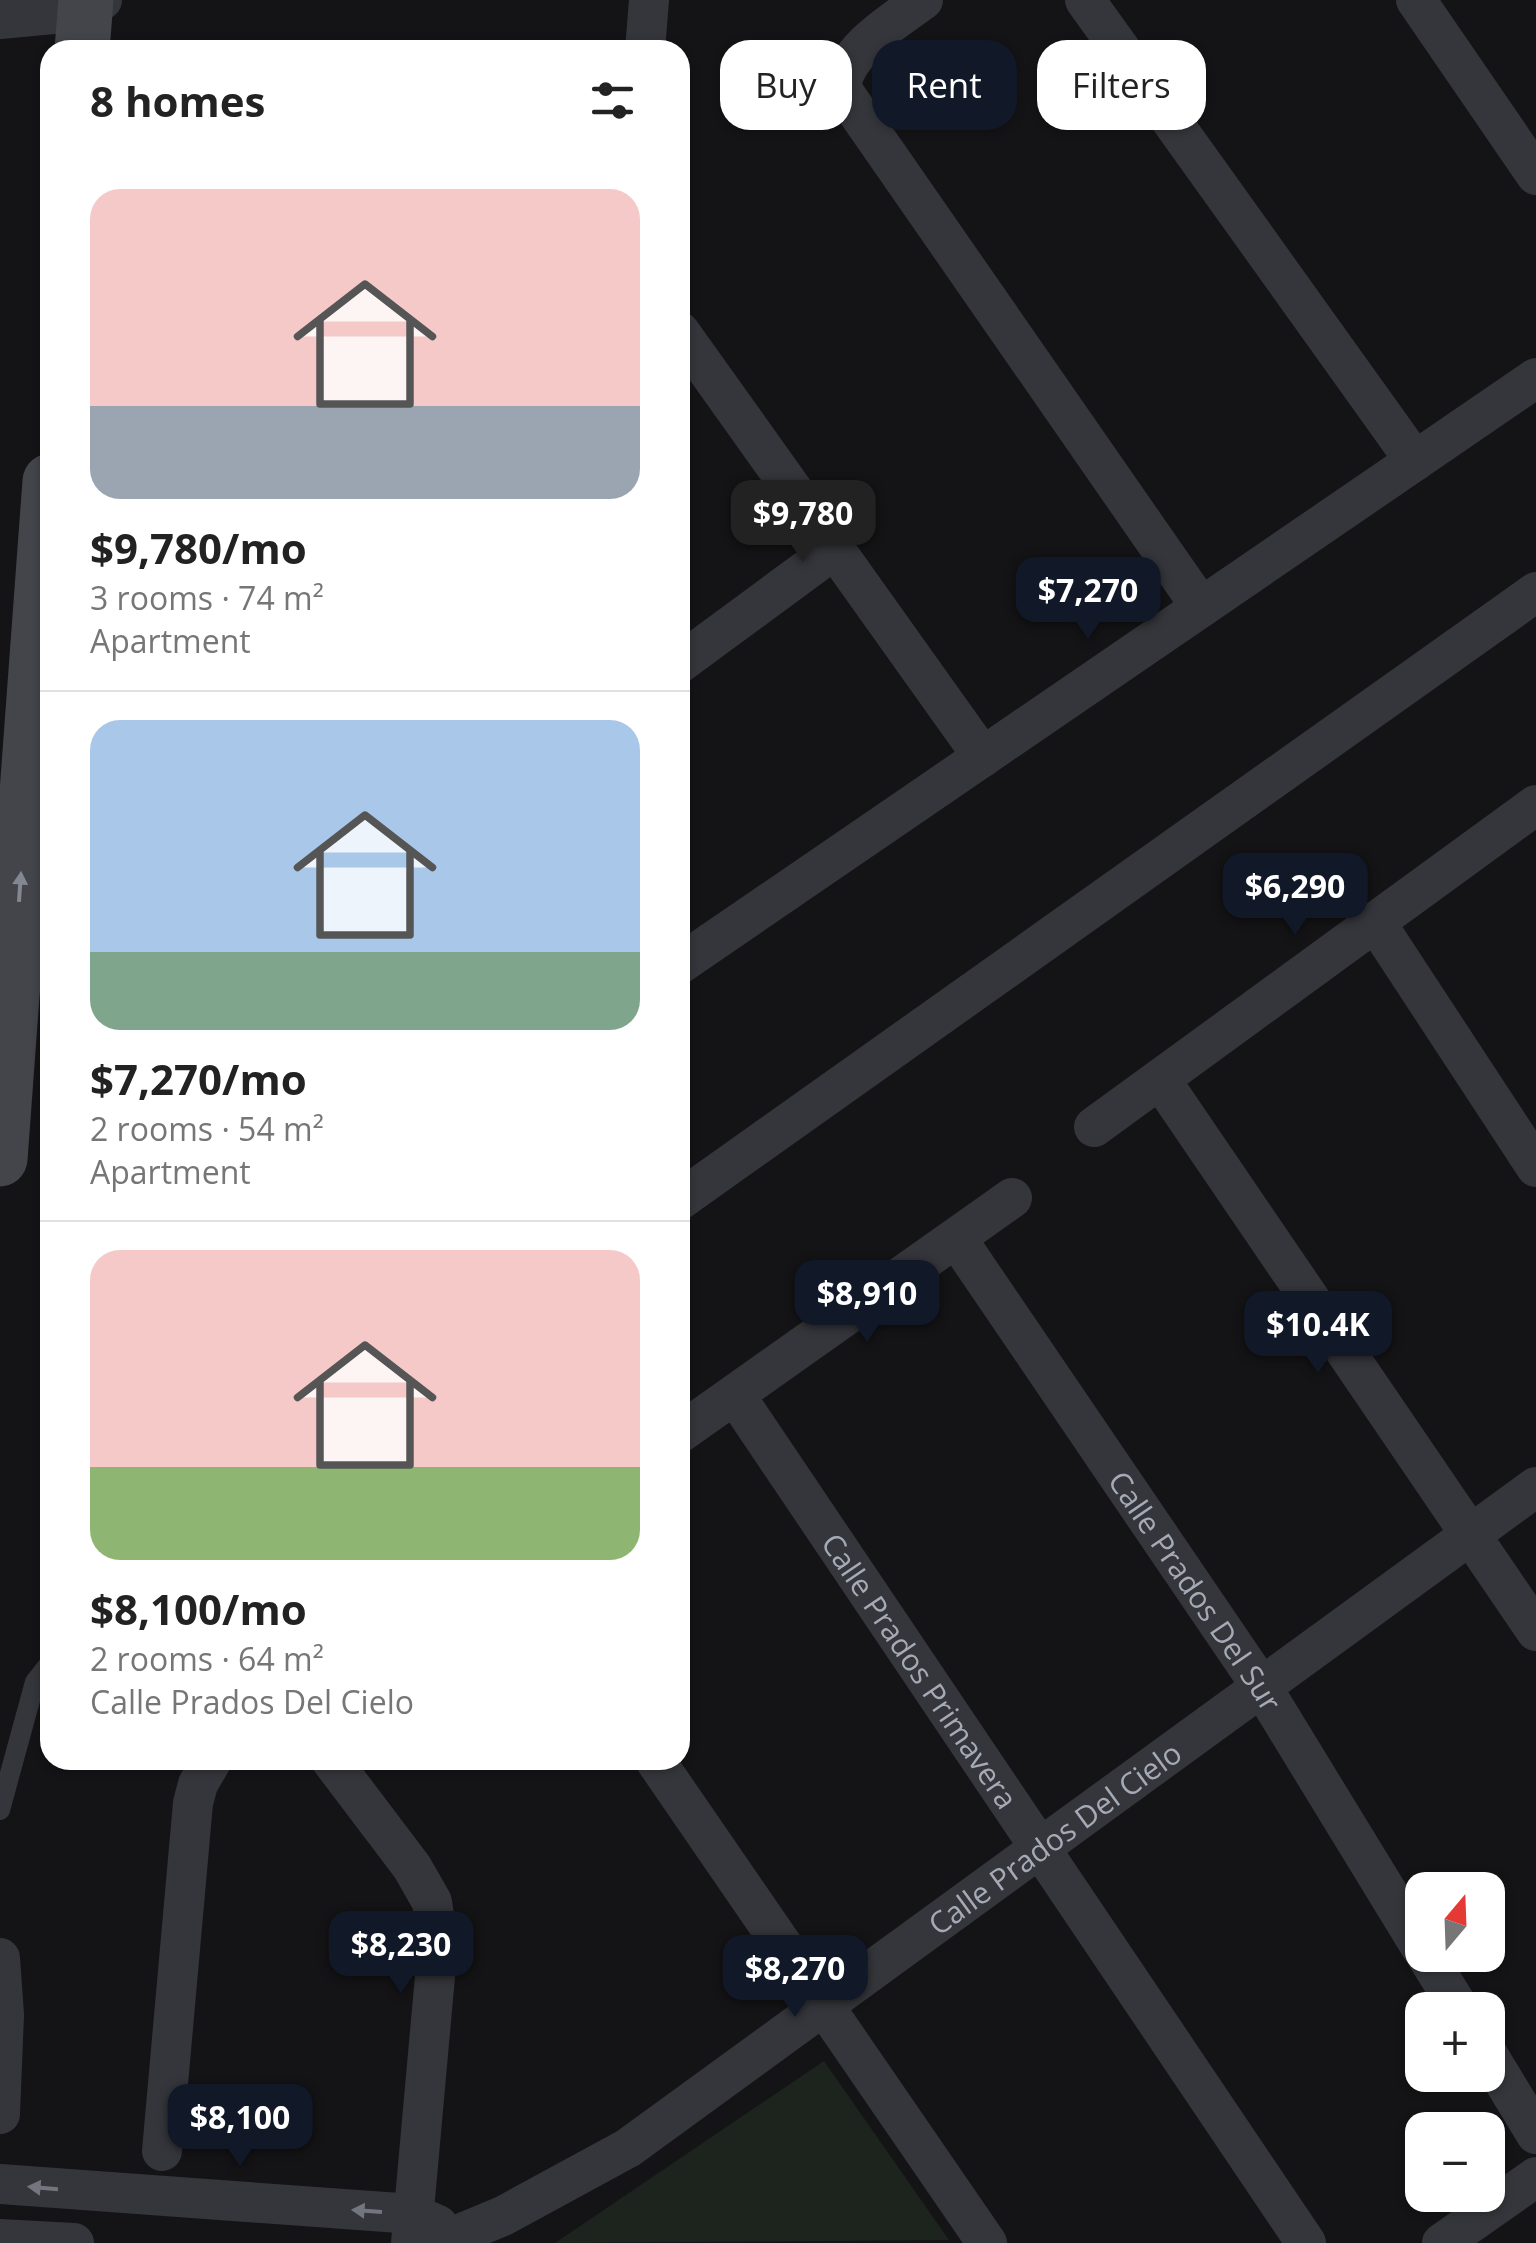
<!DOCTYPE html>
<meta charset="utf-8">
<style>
body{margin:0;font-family:"Open Sans",sans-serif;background:#f6f6f6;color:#222;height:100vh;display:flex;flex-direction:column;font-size:38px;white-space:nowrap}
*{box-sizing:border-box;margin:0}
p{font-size:32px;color:#767676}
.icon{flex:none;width:55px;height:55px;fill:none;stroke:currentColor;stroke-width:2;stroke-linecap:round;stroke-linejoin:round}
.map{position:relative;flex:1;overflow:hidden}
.drawer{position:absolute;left:40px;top:40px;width:650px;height:1730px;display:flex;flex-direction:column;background:#fff;border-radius:30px;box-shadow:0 2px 8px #0004}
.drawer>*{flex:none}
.banner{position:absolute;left:720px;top:40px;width:665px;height:90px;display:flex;gap:20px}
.needle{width:65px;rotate:19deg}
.buttons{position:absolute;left:1405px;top:1872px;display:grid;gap:20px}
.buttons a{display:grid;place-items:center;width:100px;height:100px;border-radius:20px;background:#fff;box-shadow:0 2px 8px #0004;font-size:50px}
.price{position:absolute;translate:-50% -85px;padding:0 22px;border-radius:20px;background:#111827;color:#fff;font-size:32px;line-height:65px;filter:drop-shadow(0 2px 5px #0008)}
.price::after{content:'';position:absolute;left:50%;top:60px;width:30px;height:22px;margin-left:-15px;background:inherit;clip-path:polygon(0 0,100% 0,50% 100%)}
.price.selected{background:#222;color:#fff}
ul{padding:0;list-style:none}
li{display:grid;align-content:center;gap:20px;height:530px;padding:0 50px}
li+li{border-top:2px solid #e0e0e0}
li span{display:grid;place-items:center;height:310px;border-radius:30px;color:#555}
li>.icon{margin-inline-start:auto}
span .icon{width:180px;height:180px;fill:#fffc;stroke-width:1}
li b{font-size:42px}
h2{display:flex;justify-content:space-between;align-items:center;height:120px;padding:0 50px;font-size:42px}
.chip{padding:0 35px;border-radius:30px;background:#fff;box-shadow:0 2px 8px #0004;font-size:35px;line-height:90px}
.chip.selected{background:#111827;color:#fff}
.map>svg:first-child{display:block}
.green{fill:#1c241d}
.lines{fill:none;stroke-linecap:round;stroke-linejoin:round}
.service{stroke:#35363b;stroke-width:20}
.minor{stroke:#35363b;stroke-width:40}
.secondary{stroke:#43454b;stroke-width:55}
.oneway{fill:#838791}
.oneway2{fill:#73767f}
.labels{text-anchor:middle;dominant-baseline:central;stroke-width:10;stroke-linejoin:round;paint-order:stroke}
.street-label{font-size:30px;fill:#a5abb6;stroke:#0f0f11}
</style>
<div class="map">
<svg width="1536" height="2243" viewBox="0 0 1536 2243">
<rect width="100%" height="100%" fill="#141416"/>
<!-- green -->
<path class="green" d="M824 2061 949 2240 555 2243Z"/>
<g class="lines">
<!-- service -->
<path class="service" d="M0 1810 35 1682 50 1663"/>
<!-- minor -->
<g class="minor">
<path d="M923 0C892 23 849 47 840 87L1201 607"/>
<path d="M1085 0 1415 461"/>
<path d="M1416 0 1536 175"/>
<path d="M0 19 85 11 102 0"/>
<path d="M645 50 649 0"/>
<path d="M680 332 983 757"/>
<path d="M680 663 835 549"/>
<path d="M1376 923 1536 1167"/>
<path d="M680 964 1536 378"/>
<path d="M1160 1079 1536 1631"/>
<path d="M1094 1127 1536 805"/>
<path d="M680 1200 1536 592"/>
<path id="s1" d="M957 1239 1263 1689 1422 1949"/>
<path id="s2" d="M735 1395 1306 2243"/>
<path d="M680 1433 1012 1198"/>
<path d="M331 1760 412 1867 432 1902 438 1943 411 2243"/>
<path d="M655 1760 987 2243"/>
<path d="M1426 1955 1460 2010"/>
<path d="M0 1958 4 2015 0 2114"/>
<path d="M1488 2055 1536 2134"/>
<path d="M162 2151 193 1803 198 1784 212 1760"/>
<path d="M0 2184 413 2214 438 2225"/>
<path d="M0 2239 74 2243"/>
<path id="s3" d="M438 2243 503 2216 628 2148 1536 1487"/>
<path d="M1442 2243 1536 2177"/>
</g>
<!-- secondary -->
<path class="secondary" d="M82 50 86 0
M0 1159 50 481"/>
</g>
<!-- one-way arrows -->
<defs><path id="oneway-solid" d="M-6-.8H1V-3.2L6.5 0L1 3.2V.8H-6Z" transform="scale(2.5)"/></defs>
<use class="oneway" href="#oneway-solid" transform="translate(20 887) rotate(-86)"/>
<g class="oneway2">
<use href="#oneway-solid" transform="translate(43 2188) rotate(-175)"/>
<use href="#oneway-solid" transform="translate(367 2211) rotate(-176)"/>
</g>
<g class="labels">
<!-- street labels -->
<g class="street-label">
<text stroke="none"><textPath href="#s1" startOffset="425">Calle Prados Del Sur</textPath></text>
<text stroke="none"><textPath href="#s2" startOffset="332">Calle Prados Primavera</textPath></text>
<text stroke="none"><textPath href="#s3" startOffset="740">Calle Prados Del Cielo</textPath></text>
</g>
</g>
</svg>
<div class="buttons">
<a><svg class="needle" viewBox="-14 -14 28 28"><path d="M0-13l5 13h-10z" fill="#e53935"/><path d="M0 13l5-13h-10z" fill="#767676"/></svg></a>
<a>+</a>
<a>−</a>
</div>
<b class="price selected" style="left:803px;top:565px">$9,780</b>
<b class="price" style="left:1088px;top:642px">$7,270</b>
<b class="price" style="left:1295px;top:938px">$6,290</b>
<b class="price" style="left:867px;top:1345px">$8,910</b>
<b class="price" style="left:1318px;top:1376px">$10.4K</b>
<b class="price" style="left:401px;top:1996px">$8,230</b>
<b class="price" style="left:795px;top:2020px">$8,270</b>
<b class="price" style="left:240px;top:2169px">$8,100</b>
<div class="banner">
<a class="chip">Buy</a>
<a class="chip selected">Rent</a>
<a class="chip">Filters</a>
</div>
<section class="drawer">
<h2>8 homes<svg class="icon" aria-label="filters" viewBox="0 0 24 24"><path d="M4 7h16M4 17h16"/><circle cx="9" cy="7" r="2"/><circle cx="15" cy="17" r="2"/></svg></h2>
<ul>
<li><span style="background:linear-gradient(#f6c9c9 70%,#9aa5b1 0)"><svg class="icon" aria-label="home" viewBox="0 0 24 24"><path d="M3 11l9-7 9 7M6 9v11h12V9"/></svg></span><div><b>$9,780/mo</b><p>3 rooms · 74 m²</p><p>Apartment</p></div></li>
<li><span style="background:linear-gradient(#a9c7e8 75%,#7fa58c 0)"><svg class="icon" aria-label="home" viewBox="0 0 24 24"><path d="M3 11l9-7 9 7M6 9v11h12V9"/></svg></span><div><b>$7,270/mo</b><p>2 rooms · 54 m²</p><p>Apartment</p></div></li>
<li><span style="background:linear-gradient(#f6c9c9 70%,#8fb573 0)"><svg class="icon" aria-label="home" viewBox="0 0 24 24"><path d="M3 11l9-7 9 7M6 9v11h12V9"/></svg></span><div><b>$8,100/mo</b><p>2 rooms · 64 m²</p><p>Calle Prados Del Cielo</p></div></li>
</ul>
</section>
</div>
